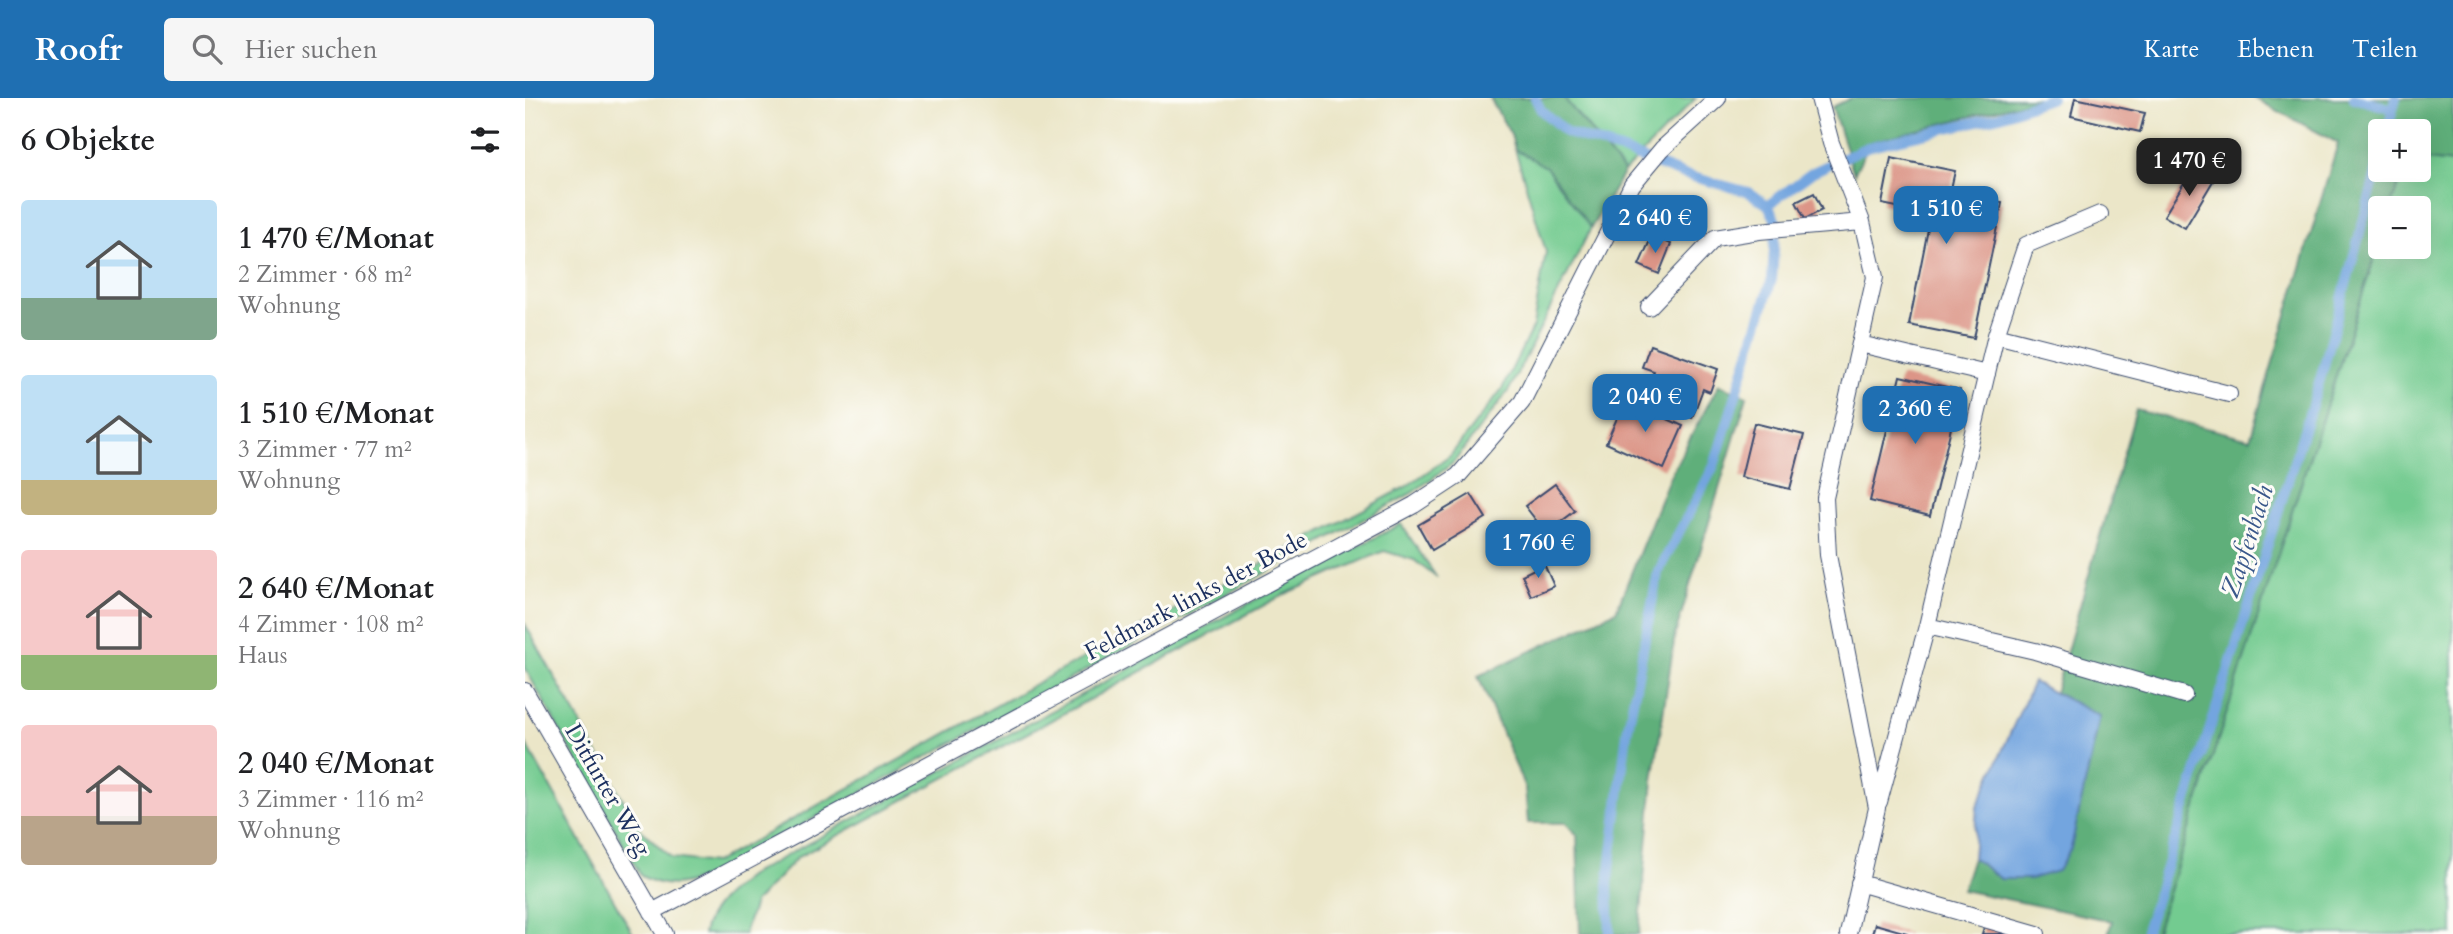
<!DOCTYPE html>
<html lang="de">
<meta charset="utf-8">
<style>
body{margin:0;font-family:Cardo,serif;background:#f6f6f6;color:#202124;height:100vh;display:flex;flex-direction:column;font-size:26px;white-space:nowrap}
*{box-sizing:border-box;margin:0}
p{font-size:23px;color:#757577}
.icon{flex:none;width:38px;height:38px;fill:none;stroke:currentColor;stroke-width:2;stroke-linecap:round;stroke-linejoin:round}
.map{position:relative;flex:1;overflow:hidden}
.panel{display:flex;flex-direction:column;background:#fff;width:525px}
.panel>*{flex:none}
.fabs{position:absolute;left:1843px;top:21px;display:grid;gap:14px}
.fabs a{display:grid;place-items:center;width:63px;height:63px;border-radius:7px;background:#fff;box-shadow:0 7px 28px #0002;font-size:35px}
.price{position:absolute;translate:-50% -60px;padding:0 16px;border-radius:14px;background:#1f6fb2;color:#fff;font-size:23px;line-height:46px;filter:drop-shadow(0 2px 4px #0008)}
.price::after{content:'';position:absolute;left:50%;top:42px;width:21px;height:16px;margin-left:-10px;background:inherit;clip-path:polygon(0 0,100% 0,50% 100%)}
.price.on{background:#222;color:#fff}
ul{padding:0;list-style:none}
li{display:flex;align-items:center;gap:21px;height:175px;padding:0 21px}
li span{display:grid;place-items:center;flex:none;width:196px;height:140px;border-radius:7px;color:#555}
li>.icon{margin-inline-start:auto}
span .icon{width:84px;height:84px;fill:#fffc;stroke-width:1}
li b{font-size:30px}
h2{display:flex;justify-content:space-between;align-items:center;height:84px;padding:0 21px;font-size:30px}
header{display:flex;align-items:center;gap:42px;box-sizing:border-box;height:98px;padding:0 35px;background:#1f6fb2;color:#fff}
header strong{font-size:33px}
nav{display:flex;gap:38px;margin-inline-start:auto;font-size:24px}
.search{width:490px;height:63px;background:#f6f6f6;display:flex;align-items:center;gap:18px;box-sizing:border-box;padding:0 24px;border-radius:7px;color:#757577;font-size:26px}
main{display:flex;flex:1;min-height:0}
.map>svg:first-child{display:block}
.green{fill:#73cb90;stroke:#477d77;stroke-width:2}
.forest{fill:#5eaf7a;stroke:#3c6f6c;stroke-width:2}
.water{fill:#73a5df;stroke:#476a9e;stroke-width:2}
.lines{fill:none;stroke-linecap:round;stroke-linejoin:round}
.stream{stroke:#73a5df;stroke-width:10}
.building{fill:#dc9587}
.lane-casing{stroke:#3a4a6e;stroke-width:18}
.lane{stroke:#fff;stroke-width:16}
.labels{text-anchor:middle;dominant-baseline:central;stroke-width:6;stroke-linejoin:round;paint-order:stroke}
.street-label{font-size:24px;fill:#1b2f5e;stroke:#fdfcf7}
.water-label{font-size:26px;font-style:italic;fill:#3a588b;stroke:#fdfcf7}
</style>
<header>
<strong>Roofr</strong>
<div class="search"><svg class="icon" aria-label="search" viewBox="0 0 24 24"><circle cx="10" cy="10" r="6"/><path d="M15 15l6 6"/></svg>Hier suchen</div>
<nav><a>Karte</a><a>Ebenen</a><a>Teilen</a></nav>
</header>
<main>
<section class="panel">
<h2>6 Objekte<svg class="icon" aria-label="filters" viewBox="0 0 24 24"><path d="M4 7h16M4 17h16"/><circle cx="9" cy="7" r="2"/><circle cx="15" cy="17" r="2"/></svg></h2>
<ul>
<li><span style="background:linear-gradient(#bfe0f5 70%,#7fa58c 0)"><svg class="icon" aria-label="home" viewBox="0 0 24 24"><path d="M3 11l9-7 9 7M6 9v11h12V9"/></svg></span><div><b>1 470 €/Monat</b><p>2 Zimmer · 68 m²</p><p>Wohnung</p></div></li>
<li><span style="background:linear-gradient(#bfe0f5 75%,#c2b280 0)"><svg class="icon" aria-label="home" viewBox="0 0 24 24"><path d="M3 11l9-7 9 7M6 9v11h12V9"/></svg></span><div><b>1 510 €/Monat</b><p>3 Zimmer · 77 m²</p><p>Wohnung</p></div></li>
<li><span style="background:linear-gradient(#f6c9c9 75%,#8fb573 0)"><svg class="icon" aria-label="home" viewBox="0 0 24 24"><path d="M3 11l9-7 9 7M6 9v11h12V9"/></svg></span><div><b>2 640 €/Monat</b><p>4 Zimmer · 108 m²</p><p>Haus</p></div></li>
<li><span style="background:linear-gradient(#f6c9c9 65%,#b9a48a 0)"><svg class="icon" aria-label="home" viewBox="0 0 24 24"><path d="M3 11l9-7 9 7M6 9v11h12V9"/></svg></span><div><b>2 040 €/Monat</b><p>3 Zimmer · 116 m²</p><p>Wohnung</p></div></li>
</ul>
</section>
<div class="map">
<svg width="1928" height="836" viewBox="0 0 1928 836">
<rect width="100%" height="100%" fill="#fdfcf7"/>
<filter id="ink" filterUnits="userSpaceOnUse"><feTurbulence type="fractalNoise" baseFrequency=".0143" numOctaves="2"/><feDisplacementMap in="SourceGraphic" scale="14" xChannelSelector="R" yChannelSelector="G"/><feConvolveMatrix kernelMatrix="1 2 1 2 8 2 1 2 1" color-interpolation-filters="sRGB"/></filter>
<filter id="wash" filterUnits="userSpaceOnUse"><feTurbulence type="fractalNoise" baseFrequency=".00686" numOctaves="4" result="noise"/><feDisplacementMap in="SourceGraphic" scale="28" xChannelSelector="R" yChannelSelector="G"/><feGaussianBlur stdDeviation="1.57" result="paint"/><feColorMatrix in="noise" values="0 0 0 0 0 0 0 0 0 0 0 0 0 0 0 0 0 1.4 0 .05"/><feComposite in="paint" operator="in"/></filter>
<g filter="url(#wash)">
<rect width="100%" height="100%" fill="#ebe6c8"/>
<!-- green -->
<path class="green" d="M1039 0H1171L1099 74Z
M990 51 1021 69 1066 130 984 292 928 365 887 395 190 774C162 787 145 793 116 778L0 570V526L114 730 147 760 189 765 521 580 879 390 925 358 977 291 1008 228 1021 154Z
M1894 61 1928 65V836H1630L1855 142V149H1894V110H1865L1878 72H1894Z
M876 426 912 480 889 462 859 453 758 497 273 759 229 805 219 836H178C183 809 206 792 227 776L754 489Z
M0 644 108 836H0Z"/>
<!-- forest -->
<path class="forest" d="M965 0H1039L1099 74 1066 130 1021 69 990 51 986 37Z
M1326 0H1518L1345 44 1329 76 1307 9Z
M1729 0H1928V65L1894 61V33H1855V72H1878L1865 110H1855V142L1630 836H1583L1587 823 1437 792 1448 760 1476 781 1575 619 1530 595 1611 312 1725 341 1813 45Z
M1194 286 1222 298 1150 537 1128 682 1114 836H1055L1052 737 1041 725H1003L1000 690 953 578 1091 513 1145 378Z"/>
<!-- water -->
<path class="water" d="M1508 584 1575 618 1546 750 1533 773 1505 781H1476L1448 760 1452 709Z"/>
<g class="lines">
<!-- stream -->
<path class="stream" d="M1010 0 1016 12 1042 35 1095 52 1157 76 1223 94 1243 107 1251 123 1247 181 1189 368 1133 474 1102 635 1083 787 1085 836
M1829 0 1868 11
M1862 33 1871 0
M1243 107 1288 74 1342 49 1475 18 1526 0
M1620 836 1797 275 1855 61"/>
</g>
<g id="blocks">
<!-- building -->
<path class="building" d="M1550 0 1620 15 1615 34 1546 18Z
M1366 60 1430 73 1425 95 1477 105 1449 240 1384 227 1406 116 1357 106Z
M1668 70 1688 83 1660 130 1639 118Z
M1289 95 1297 112 1280 121 1271 104Z
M1138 110 1158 118 1148 139 1129 131Z
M1127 138 1146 146 1134 176 1114 167Z
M1125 247 1193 271 1185 294 1178 291 1167 320 1118 303 1129 273 1117 269Z
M1375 278 1435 292 1405 418 1345 403Z
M1100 302 1158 328 1139 371 1081 345Z
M1229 325 1279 337 1265 391 1216 379Z
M1030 386 1050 413 1021 435 1000 408Z
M946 396 961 420 907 452 893 427Z
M1019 466 1029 488 1006 498 997 477Z
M1350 826 1382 835V836H1347Z
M1459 829 1481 835 1480 836H1457Z"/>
</g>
</g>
<g filter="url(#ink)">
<use href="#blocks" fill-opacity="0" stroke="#3a4a6e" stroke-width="2"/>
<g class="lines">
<!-- lane casing -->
<g class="lane-casing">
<path id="lane" d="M1294 0 1306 45 1337 124 1350 179 1300 400 1303 457 1352 710 1323 836
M1124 209 1190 140 1234 133 1337 124
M1471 237 1704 296
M1335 246 1462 276
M1402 528 1510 553 1659 597
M0 593 140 836
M1354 704 1402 528 1471 237 1501 147 1575 116
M1334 785 1512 836
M127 814 889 407 933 378 997 304 1107 87 1137 51 1193 0"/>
</g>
<!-- lane -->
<use href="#lane" class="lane"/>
</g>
</g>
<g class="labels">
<!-- street labels -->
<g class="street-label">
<text transform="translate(671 498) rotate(-28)">Feldmark links der Bode</text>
<text transform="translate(83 692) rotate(60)">Ditfurter Weg</text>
</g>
<!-- water labels -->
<g class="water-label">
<text transform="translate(1722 443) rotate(-72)">Zapfenbach</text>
</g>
</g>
</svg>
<div class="fabs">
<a>+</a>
<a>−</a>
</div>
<b class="price on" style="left:1664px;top:100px">1 470 €</b>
<b class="price" style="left:1421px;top:148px">1 510 €</b>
<b class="price" style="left:1130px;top:157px">2 640 €</b>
<b class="price" style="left:1120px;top:336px">2 040 €</b>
<b class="price" style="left:1390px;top:348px">2 360 €</b>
<b class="price" style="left:1013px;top:482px">1 760 €</b>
</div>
</main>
